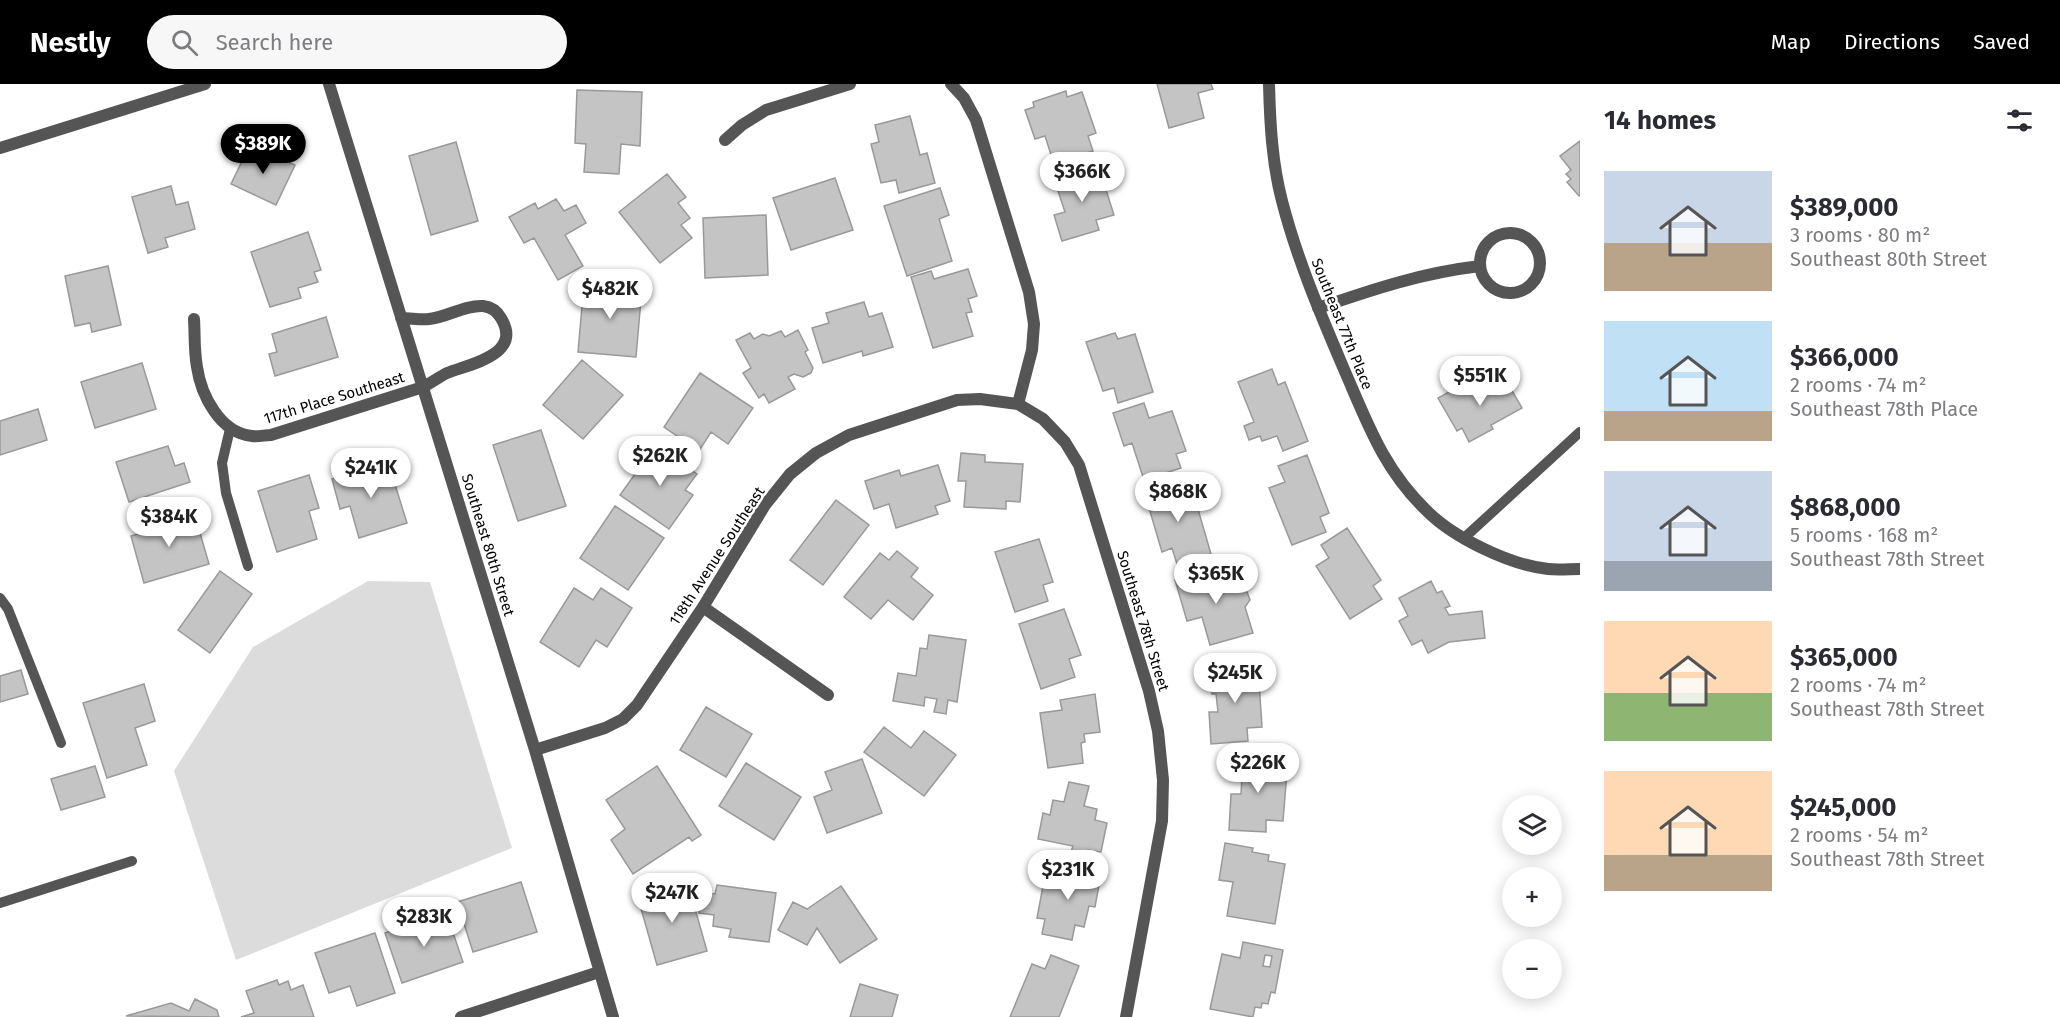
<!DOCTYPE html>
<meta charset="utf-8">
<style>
body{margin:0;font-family:"Fira Sans",sans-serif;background:#f7f7f7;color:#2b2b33;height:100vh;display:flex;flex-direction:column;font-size:22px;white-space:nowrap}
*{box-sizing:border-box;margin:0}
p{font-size:20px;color:#7c7c81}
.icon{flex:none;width:33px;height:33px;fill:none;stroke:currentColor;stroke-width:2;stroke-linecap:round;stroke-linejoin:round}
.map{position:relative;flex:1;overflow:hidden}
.drawer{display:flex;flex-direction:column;background:#fff;width:480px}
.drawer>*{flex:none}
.tools{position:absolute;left:1502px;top:711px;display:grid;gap:12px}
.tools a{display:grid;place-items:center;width:60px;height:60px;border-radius:50%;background:#fff;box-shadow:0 3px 15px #0003;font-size:30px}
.price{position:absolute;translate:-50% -51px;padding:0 14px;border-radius:21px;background:#fff;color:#222;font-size:20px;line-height:39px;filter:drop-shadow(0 2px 3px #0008)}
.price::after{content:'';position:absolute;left:50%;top:36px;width:18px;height:14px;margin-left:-9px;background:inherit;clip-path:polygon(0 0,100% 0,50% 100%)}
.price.active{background:#000;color:#fff}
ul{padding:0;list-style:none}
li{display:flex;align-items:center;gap:18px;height:150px;padding:0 24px}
li span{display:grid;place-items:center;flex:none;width:168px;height:120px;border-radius:0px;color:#555}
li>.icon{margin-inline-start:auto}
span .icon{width:72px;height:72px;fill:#fffc;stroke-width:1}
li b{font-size:26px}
h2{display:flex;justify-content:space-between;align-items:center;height:72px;padding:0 24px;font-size:26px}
header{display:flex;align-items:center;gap:36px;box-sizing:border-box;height:84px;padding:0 30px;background:#000;color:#fff}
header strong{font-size:28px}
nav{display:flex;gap:33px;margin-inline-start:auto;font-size:21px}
.search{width:420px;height:54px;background:#f7f7f7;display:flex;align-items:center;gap:15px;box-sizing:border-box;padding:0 21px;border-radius:33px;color:#7c7c81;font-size:22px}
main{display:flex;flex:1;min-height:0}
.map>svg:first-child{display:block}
.green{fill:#dcdcdc}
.building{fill:#c4c4c4;stroke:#999;stroke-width:1.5;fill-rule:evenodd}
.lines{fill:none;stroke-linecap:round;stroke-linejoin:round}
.service{stroke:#555;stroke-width:10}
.minor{stroke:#555;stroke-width:12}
.tertiary{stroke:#555;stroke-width:12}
.labels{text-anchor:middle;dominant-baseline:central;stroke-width:5;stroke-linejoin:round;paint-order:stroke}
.street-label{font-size:15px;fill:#000;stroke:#fff}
</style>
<header>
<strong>Nestly</strong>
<div class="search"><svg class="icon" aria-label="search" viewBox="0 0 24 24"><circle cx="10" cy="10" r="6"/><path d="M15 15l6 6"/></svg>Search here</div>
<nav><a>Map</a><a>Directions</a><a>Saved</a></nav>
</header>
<main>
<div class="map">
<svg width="1580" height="933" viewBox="0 0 1580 933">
<rect width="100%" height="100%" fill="#fff"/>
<!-- green -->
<path class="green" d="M368 497 430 498 512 764 236 876 174 687 253 563Z"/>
<!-- building -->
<path class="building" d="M1157 0H1211L1213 5 1198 9 1204 34 1169 44Z
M577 6 642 8 640 62 621 60 619 90 584 88 586 60 575 59Z
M1066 7 1067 13 1082 8 1096 49 1088 52 1093 67 1054 80 1045 52 1035 55 1025 26 1034 23 1033 18Z
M910 32 920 71 927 69 935 99 899 109 896 96 881 99 871 60 879 58 875 41Z
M1580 57V111L1579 112 1567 98 1571 95 1566 90 1571 86 1560 72Z
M456 58 478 137 431 151 409 72Z
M250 61 295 81 276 121 231 100Z
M1093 80 1096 92 1101 90 1114 131 1096 136 1099 146 1062 157 1054 131 1065 128 1058 107 1064 105 1059 90Z
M667 90 686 113 678 119 690 134 681 141 692 154 660 179 619 128Z
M835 94 853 146 791 166 773 114Z
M171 102 176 121 188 118 195 145 165 154 168 163 148 169 132 113Z
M940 104 949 131 939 135 952 177 907 192 884 122Z
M556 115 564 127 576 121 586 139 565 151 583 182 558 196 534 154 524 159 509 133 535 119 538 125Z
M766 131 768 191 705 194 703 134Z
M308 148 321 186 314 188 318 198 298 204 301 214 270 223 251 168Z
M108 182 121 241 92 248 90 239 75 242 65 192Z
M968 185 977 212 968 215 972 228 966 229 973 252 933 264 911 193 931 187 934 195Z
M584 199 642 204 636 273 578 268Z
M864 218 869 233 882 229 893 263 863 272 862 267 823 279 812 244 829 239 826 229Z
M326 233 338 273 275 292 269 270 277 268 272 250Z
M798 246 808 266 805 268 813 284 811 289 803 293 794 290 788 293 795 305 769 319 764 310 759 314 743 289 751 284 736 256 750 249 754 255 763 250 769 252 781 247 785 253Z
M1115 249 1118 255 1135 250 1153 308 1118 319 1114 304 1103 307 1086 258Z
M582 276 623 311 583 355 543 321Z
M142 279 156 325 95 344 81 298Z
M1272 285 1278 301 1285 298 1308 357 1283 367 1277 352 1262 357 1260 352 1249 356 1244 342 1254 338 1238 298Z
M700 289 753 324 728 360 711 348 699 367 664 343Z
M1504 293 1522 324 1491 341 1493 345 1469 358 1462 344 1457 347 1438 314 1465 299 1468 305 1487 295 1490 301Z
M1144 319 1149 334 1172 327 1186 367 1176 370 1181 384 1144 396 1132 359 1124 362 1113 329Z
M38 325 47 356 0 371V337Z
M541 346 566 422 518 437 493 361Z
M168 362 175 382 184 379 190 398 129 418 116 378Z
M655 362 697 390 685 406 693 411 669 445 620 411Z
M961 369 985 371V378L1023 380 1020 418 1006 417V425L964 423 966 397H958Z
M1307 371 1329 429 1320 433 1326 448 1292 461 1269 404 1285 398 1278 382Z
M388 378 407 439 359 454 350 422 340 425 332 395Z
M938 381 950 417 935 422 938 430 896 444 889 420 874 425 865 397 899 386 901 392Z
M309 391 319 424 309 427 317 455 277 468 258 407Z
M1172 398 1176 413 1193 408 1211 470 1177 480 1172 464 1162 468 1144 407Z
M836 416 869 441 823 501 790 476Z
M615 422 664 454 628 506 580 474Z
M185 425 193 451 200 449 209 480 144 499 131 452 159 444 156 434Z
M1347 444 1381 496 1373 502 1382 515 1350 535 1316 482 1329 474 1321 461Z
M1039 455 1053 498 1043 501 1048 517 1015 528 995 468Z
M897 467 918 484 911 493 933 511 913 536 888 516 871 535 844 513 880 469 889 476Z
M220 487 252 510 210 569 178 546Z
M1205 487 1206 492 1221 487 1223 493 1237 489 1241 505 1247 508 1250 516 1245 523 1253 549 1210 561 1202 533 1187 537 1175 496Z
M1431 497 1437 509 1442 507 1450 522 1445 524 1449 531 1482 527 1485 554 1449 558 1428 569 1422 556 1412 561 1399 537 1408 532 1399 514Z
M574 504 593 516 601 504 632 524 607 563 596 556 579 583 540 558Z
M1064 525 1081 571 1069 575 1075 593 1041 605 1019 540Z
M929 551 966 556 957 618 948 616 946 630 934 628 937 615 925 613 924 622 893 617 898 589 916 592 920 564 927 565Z
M1258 582 1262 643 1247 644 1248 657 1211 660 1209 628H1218L1216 610H1212L1211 586Z
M21 586 28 610 0 618V592Z
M144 600 155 637 135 644 147 681 107 694 83 619Z
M1095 610 1100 648 1084 650 1085 658 1081 659 1083 679 1048 684 1040 629 1062 626 1060 616Z
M706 623 752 650 726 693 680 666Z
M884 643 911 664 924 647 956 671 924 712 864 668Z
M1238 669 1277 672 1276 687 1287 688 1283 737 1266 736V748L1229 746 1231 710H1241L1242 692 1236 691Z
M862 675 882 729 827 749 814 713 832 706 825 688Z
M746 679 801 713 774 756 719 722Z
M95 682 105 713 61 726 51 695Z
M657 682 701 751 692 757 689 753 633 790 611 756 625 745 606 716Z
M1069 698 1089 702 1084 722 1097 725 1095 736 1107 739 1101 768 1088 766 1087 771 1071 768 1073 762 1038 755 1043 729 1050 731 1053 716 1064 718Z
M1225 759 1253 764 1252 768 1269 771 1268 777 1285 780 1275 840 1227 832 1233 798 1219 796Z
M1072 780 1102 785 1095 823 1089 822 1084 843 1075 841 1072 856 1042 850 1045 835 1037 834 1045 791 1069 795Z
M521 798 537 848 473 868 457 818Z
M688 800 707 867 657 881 638 814Z
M717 801 776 809 769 858 729 853 731 845 713 842 714 831 699 829 702 808 715 810Z
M841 802 877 855 840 879 817 844 807 861 778 846 793 818 807 825Z
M446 828 463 878 402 899 385 849Z
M375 849 395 909 357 922 350 902 329 909 315 869Z
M1243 858 1283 866 1275 909 1271 908 1268 920 1262 919 1261 924 1255 923 1253 933 1210 925 1222 870 1240 874ZM1265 871 1272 872 1270 883 1263 882Z
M1051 871 1079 882 1059 933H1010L1032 880 1045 885Z
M277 896 279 901 288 897 291 906 303 901 314 933H241L254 929 246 907Z
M860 900 898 911 892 933H850Z
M195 915 217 926 219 933 126 932 171 919 189 927Z"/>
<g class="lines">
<!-- service -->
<path class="service" d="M230 345 222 379 226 409 248 482
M1464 454 1580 348
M0 514 8 525 61 659
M0 819 132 777"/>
<!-- minor -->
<path class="minor" d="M329 0 535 666 613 933
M951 0 964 14 976 36 1029 208 1034 240 1032 266 1018 320
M1269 0C1270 39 1272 79 1282 117 1297 175 1320 229 1343 283 1367 338 1383 385 1427 427 1454 454 1510 481 1548 485 1558 486 1570 485 1580 485
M725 56 742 41 766 26 850 0
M1480 179a30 30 0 1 1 60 0a30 30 0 1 1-60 0Z
M1318 224C1374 205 1421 189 1480 182
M194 235C195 251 194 267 197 283 201 311 220 349 252 352 258 353 265 351 271 351L423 303C431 299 439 293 447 289 470 280 523 271 501 234 497 227 492 223 483 222 464 221 448 233 429 235 420 236 411 234 401 234
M703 523 828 611
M535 666 605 644 623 635 637 621 703 523 765 421 790 390 816 369 849 351 957 316 980 315 1018 320 1043 335 1065 358 1079 381 1149 607 1158 647 1163 696 1162 737 1126 933
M461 933 599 888"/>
<!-- tertiary -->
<path class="tertiary" d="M0 64 205 0"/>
</g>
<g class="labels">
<!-- street labels -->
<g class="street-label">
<text transform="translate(1342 240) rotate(68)">Southeast 77th Place</text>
<text transform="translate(334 314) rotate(-17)">117th Place Southeast</text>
<text transform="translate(488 461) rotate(73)">Southeast 80th Street</text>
<text transform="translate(717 472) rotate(-57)">118th Avenue Southeast</text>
<text transform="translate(1143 537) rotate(73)">Southeast 78th Street</text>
</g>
</g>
</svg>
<div class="tools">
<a><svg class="icon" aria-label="layers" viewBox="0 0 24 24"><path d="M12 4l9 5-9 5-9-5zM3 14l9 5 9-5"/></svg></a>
<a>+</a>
<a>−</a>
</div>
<b class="price active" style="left:263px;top:91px">$389K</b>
<b class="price" style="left:1082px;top:119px">$366K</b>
<b class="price" style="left:610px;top:236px">$482K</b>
<b class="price" style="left:1480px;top:323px">$551K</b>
<b class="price" style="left:660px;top:403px">$262K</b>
<b class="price" style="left:371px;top:415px">$241K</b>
<b class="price" style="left:1178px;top:439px">$868K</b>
<b class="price" style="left:169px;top:464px">$384K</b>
<b class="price" style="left:1216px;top:521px">$365K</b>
<b class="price" style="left:1235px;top:620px">$245K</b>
<b class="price" style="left:1258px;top:710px">$226K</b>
<b class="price" style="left:1068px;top:817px">$231K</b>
<b class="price" style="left:672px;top:840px">$247K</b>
<b class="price" style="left:424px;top:864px">$283K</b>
</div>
<section class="drawer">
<h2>14 homes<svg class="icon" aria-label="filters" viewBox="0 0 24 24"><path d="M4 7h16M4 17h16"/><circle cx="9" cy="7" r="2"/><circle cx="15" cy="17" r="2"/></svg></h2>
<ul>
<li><span style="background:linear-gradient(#c9d6e8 60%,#b9a48a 0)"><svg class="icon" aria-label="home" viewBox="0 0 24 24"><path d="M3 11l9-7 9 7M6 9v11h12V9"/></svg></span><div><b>$389,000</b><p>3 rooms · 80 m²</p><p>Southeast 80th Street</p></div></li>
<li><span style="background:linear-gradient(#bfe0f5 75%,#b9a48a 0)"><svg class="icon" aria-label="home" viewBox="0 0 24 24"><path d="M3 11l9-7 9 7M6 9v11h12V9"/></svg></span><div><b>$366,000</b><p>2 rooms · 74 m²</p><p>Southeast 78th Place</p></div></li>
<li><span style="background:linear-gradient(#c9d6e8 75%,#9aa5b1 0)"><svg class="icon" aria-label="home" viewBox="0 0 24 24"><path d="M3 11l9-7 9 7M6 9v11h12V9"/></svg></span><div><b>$868,000</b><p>5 rooms · 168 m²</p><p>Southeast 78th Street</p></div></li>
<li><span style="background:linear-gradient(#ffd9b3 60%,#8fb573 0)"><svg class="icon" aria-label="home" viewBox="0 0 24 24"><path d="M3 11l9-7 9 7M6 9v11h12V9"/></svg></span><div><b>$365,000</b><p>2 rooms · 74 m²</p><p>Southeast 78th Street</p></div></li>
<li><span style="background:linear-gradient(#ffd9b3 70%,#b9a48a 0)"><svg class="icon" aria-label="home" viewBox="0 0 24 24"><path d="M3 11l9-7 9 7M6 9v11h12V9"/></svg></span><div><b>$245,000</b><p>2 rooms · 54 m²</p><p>Southeast 78th Street</p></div></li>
</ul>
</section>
</main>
